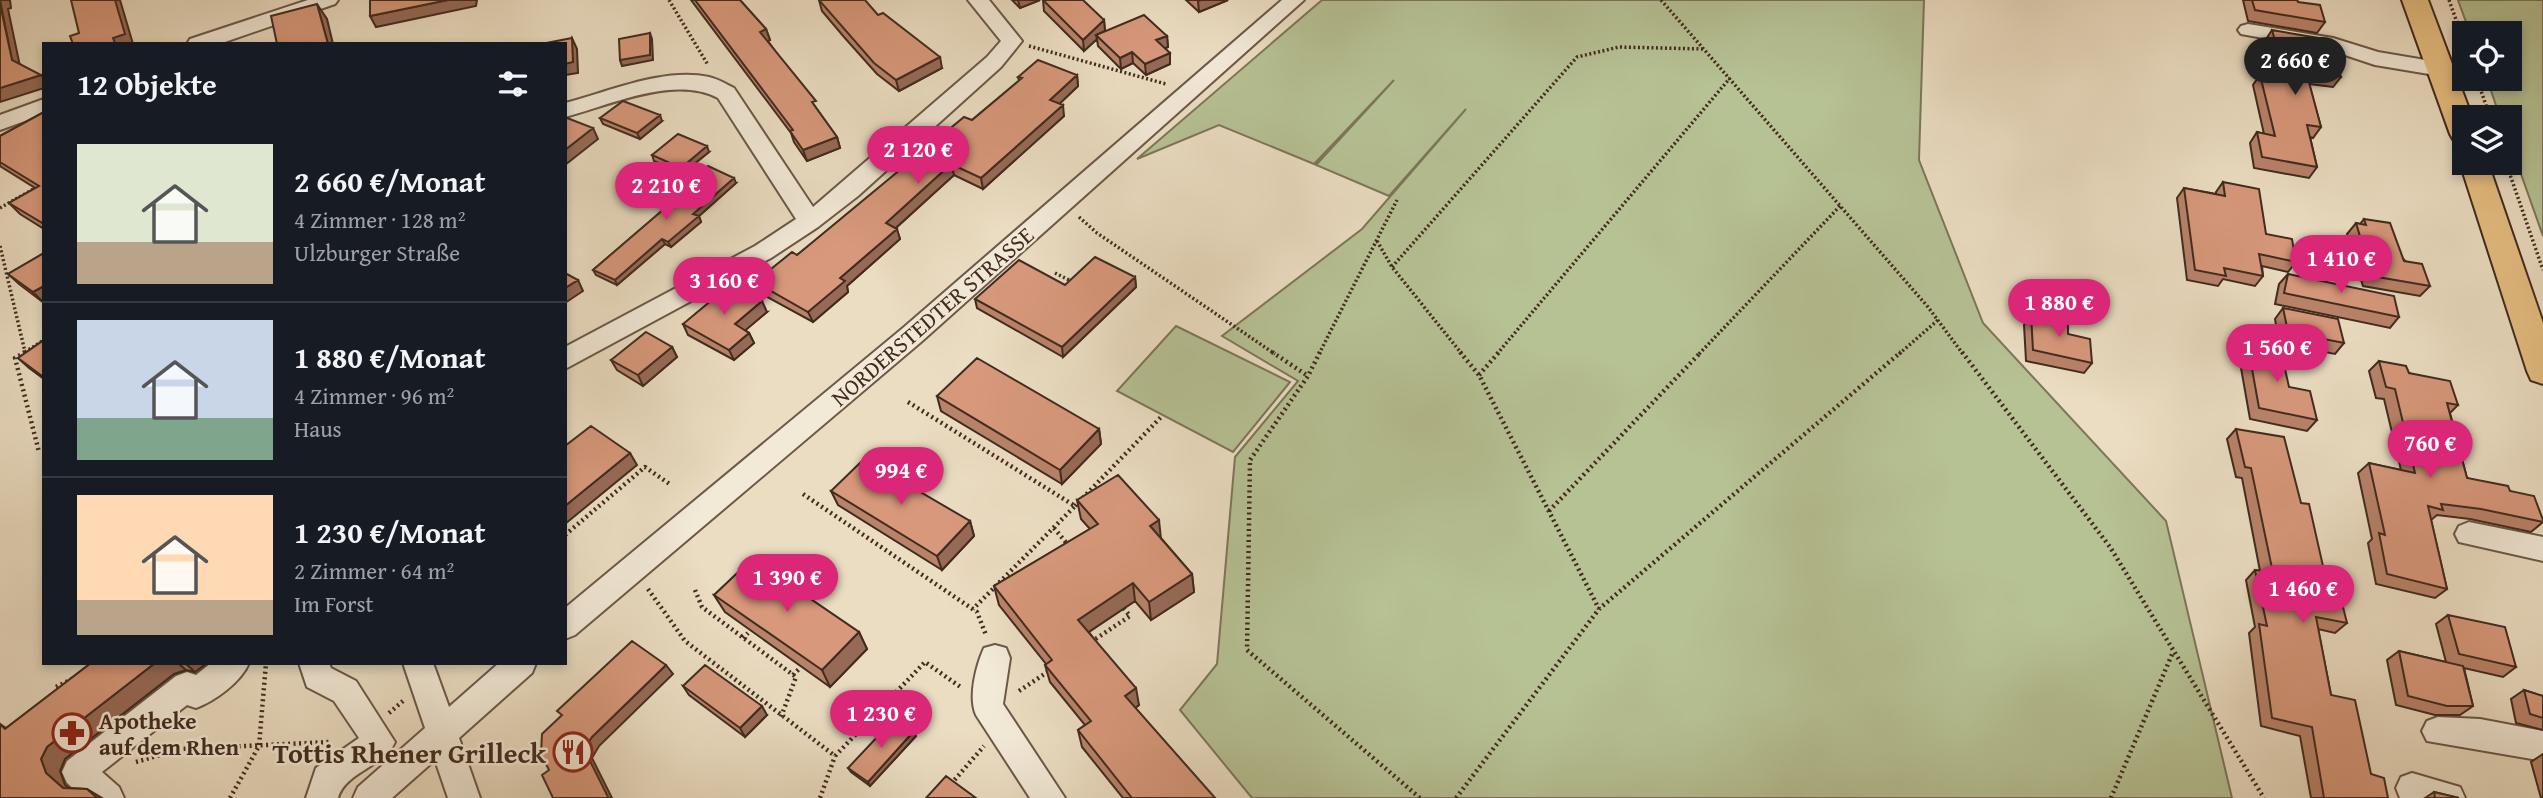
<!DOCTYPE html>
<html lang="de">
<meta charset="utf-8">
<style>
body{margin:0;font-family:"Gentium Book Plus",serif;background:#20242c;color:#f1f3f6;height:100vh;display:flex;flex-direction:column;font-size:26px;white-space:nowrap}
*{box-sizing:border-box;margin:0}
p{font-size:23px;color:#9ea1a6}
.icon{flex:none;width:38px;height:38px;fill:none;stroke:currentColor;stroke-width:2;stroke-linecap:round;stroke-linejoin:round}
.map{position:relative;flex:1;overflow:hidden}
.panel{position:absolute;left:42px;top:42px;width:525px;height:623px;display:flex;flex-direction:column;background:#171b24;border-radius:0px;box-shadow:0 4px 10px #0003}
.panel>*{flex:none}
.tools{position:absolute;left:2452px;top:21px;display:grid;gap:14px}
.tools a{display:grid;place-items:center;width:70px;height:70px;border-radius:0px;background:#171b24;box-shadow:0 4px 10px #0003;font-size:35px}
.price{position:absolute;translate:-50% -60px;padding:0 16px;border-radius:24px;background:#db2777;color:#fff;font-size:23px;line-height:46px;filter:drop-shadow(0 2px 4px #0008)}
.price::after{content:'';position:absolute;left:50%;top:42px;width:21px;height:16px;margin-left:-10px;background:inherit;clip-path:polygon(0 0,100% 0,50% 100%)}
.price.current{background:#222;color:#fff}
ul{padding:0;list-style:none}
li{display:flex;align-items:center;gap:21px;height:175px;padding:0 35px}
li+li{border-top:2px solid #363941}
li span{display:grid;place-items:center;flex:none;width:196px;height:140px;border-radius:0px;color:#555}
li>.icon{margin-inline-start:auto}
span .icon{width:84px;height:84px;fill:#fffc;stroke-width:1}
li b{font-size:30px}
h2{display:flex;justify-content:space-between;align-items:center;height:84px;padding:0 35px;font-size:30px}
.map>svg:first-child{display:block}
.green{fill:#b6c194;stroke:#7c765a;stroke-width:2}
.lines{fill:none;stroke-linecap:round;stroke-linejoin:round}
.minor-casing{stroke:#6c5848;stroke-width:4}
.major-casing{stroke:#412b1f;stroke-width:4}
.path-far1{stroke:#412b1f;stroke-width:3.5;stroke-dasharray:2 2.5;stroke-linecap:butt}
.path{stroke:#412b1f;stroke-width:4.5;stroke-dasharray:2 3.5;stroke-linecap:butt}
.minor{fill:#f2e9d7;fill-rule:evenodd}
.major{fill:#e6be81;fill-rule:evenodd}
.wall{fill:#b9836a;stroke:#412b1f;stroke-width:2}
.shaded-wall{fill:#966a56;stroke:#412b1f;stroke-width:2}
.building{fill:#d7987b;stroke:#412b1f;stroke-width:2}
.labels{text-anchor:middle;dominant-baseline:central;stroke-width:5;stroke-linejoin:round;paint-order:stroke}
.street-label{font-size:23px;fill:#412b1f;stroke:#f2e9d7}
.poi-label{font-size:23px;font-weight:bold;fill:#412b1f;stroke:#f2e9d7;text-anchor:start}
.near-poi-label{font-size:28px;font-weight:bold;fill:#412b1f;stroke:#f2e9d7;text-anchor:end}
</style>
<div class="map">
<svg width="2543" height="798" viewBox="0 0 2543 798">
<rect width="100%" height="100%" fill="#ebddc2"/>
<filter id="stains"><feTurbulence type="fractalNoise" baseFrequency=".00286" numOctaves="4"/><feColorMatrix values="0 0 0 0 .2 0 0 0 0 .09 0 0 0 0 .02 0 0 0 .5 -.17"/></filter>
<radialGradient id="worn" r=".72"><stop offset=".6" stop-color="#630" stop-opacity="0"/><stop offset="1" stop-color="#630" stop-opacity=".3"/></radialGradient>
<!-- green -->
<path class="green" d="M1322 0H1924L1919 160 1983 323 2166 521 2232 798H1252L1180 710 1217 664 1235 457 1298 381 1222 336 1362 229 1466 109 1389 196 1316 165 1394 80 1314 164 1219 125 1137 159Z
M2458 0H2543V236L2510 143V117H2500L2487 79H2510V33H2470Z
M1176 326 1290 382 1233 452 1117 391Z"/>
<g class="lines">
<!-- minor casing -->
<g class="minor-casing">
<path id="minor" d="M308 0H338L335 4 219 44H187L190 39Z
M968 0H989L1022 41 1001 67 858 196 818 227 771 258 565 369V347L755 246 796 219 718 98C674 75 611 105 565 117V103C608 92 664 67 709 77 718 79 726 84 734 88L813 207 987 57 1001 41Z
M1282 0H1304L921 342 575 635 565 639V608L903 328Z
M2248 24 2333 38 2378 52 2449 64 2452 69 2441 76 2375 65 2330 50 2241 34 2238 30 2241 26Z
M44 99V114L0 130V115Z
M2469 522 2543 537V561L2459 542 2455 534 2459 526Z
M995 645 1006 648 1010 658 1003 704 1065 798H1030L976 715C968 697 976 666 984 648Z
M211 663H249C241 682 215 701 196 708L187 705 102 772 119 787 124 798H84L67 783 62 772 67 761 176 676 187 672 196 675Z
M299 663H329L331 668 356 681 395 742C384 767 345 772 338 798H306L316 768 359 738 334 701 307 687Z
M403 663H433L449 707 499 663H536L532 673 459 738 480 798H448L435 760 392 798H353L358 787 425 728Z
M2438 717 2480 719 2543 731V761L2427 741 2422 731 2427 721Z
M2412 773 2460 787 2465 798H2400L2396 788 2401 777Z"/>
</g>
<!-- major casing -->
<g class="major-casing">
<path id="major" d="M2402 0H2428L2472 117H2464V143L2454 141 2450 134Z
M2464 156V163H2488L2543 323V384L2531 380 2527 371 2460 163Z"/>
</g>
<!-- path-far1 -->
<path class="path-far1" d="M669 0 708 65
M1661 0 1928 307 1963 354
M2449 0 2464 42
M1029 46 1166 84
M2477 79 2490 117
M2506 163 2543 270
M0 208 44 183
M1079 217 1097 233 1275 354
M1377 241 1392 267 1462 354
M0 246 25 352 22 354
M1392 267 1577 57 1619 47 1704 49
M1055 273 1073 282
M25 352 44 340
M1319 354 1397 200
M1497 354 1730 78
M1699 354 1841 205
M1899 354 1938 320"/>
<!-- path -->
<path class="path" d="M25 352 15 358 39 452
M1272 352 1308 376
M1320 352 1308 376 1250 460 1247 650 1420 798
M1460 352 1479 375 1599 609
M1962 352 2110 547 2264 798
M1479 375 1499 352
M908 402 1075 506 973 609
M803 494 977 612 986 635
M1075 506 1162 416
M1549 511 1701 352
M1054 528 1069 546
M565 535 645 467 671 485
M648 589 685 641 835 756 925 662 962 688
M695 590 702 607 796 677 781 717
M743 638 748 633
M1091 642 1130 616 1121 605
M793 675 799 669
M56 687 74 678
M1019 691 1052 669
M389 713 403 701
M136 762 181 749 329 742
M951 784 984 746
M230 798 259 746 266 663
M820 798 835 756
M1456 798 1599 609 1901 352
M2111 798 2173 652"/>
<!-- minor -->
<use href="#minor" class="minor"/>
<!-- major -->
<use href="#major" class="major"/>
</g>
<!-- wall -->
<path class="wall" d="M691 0H740L766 29 770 40 768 41 837 137 840 148 807 161 794 142 791 133Z
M819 0 878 15 942 68 899 91 877 74 844 37 822 11Z
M1012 0H1040L1020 8Z
M1043 0 1104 20 1105 31 1167 36 1168 47 1165 48 1170 64 1146 75 1133 63 1121 69 1098 46 1097 39 1084 51 1044 11Z
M1186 0H1228L1199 12Z
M2243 0H2297L2298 2 2325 22 2317 33 2248 21Z
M2272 30 2341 77 2333 87 2309 84 2321 127 2313 138 2310 137 2317 167 2309 178 2254 168 2250 143 2257 132 2264 134 2253 85 2260 75 2275 77 2265 41Z
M1077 75 1078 86 1059 104 1064 116 983 189 954 175 896 228 900 239 847 286 848 292 813 322 760 293 755 282 797 255 972 120 1019 81 1018 77Z
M44 112V229L20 214 9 203 35 188 0 166V136Z
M600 118 662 121 640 139 603 124Z
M709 152 683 173 654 161 652 155Z
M2223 182 2266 234 2296 262 2288 272 2262 266 2263 276 2255 286 2223 279 2218 286 2187 280 2177 198 2184 188 2216 194V192Z
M736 183 699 216 701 222 671 247 665 244 617 285 596 275 593 270 683 193 681 188Z
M2364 219 2430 286 2420 296 2363 286 2347 234 2356 223 2360 224Z
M44 253V303L19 284 8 274Z
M2288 274 2399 317 2390 328 2275 304 2279 284Z
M1135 277 1136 287 1063 357 977 308 975 299 1065 285Z
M2283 308 2344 343 2335 354 2279 343 2275 319Z
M767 312 745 330 749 333 754 343 734 360 688 335 683 324Z
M2031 314 2068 334 2092 363 2084 373 2026 361 2024 325Z
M44 340V379L29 368 18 358Z
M2247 341 2289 387 2317 420 2307 431 2250 419 2238 351Z
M672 347 677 357 643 386 617 370 611 360Z
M2379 361 2409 373 2458 405 2450 413 2467 478 2510 491 2543 520V522L2531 532 2470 519 2437 515 2431 520 2447 589 2435 598 2376 584 2368 543 2372 539 2358 473 2369 463 2401 470 2384 399 2376 398 2369 371Z
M937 396 1099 429 1101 444 1062 484 941 411Z
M2236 429 2301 503 2327 584 2347 623 2335 633 2318 629 2331 695 2371 774 2388 798H2311L2300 736 2261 726 2249 633 2255 627 2246 580 2255 570 2260 571 2242 478 2236 477 2227 439Z
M831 491 970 521 974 536 942 570 838 505Z
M1077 500 1161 538 1192 574 1194 592 1151 620 1135 601 1089 632 1139 705 1135 708 1215 798H1123L1082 747 1078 730 1085 725 1050 682 1045 665 1046 664 999 605 994 586 1090 529 1081 519Z
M714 595 859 632 867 649 830 687 725 612Z
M2448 615 2516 667 2503 677 2464 668 2473 706 2460 715H2435L2396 705 2387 660 2399 651 2446 662 2436 624Z
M91 663H207L195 672 186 670 174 674 65 759 60 771 65 785 69 788 87 789 102 798H0V724L6 728Z
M683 686 767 715 745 737 689 695Z
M2524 690 2543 696V730L2516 723 2511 699Z
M916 736 870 786 851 772 848 768Z
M2543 754V798H2541L2531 762Z
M2434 792 2459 798H2425Z"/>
<!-- shaded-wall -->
<path class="shaded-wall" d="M0 0H10L11 8 8 9 21 71 12 60Z
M115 0H120L133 44H113Z
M448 0H477L476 6 376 27 370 16Z
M1018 0H1040L1020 8Z
M1201 0H1228L1199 12 1198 1Z
M317 4 327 19 333 44H328Z
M1104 20 1105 31 1096 35 1097 39 1084 51 1083 40Z
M766 29 770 40 764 43 760 32Z
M650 33 652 39 653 60 622 66 620 60Z
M1167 36 1168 47 1157 51 1156 40Z
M572 38 577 49 578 73 565 75V64Z
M1132 52 1133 63 1121 69 1120 58Z
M1170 53V64L1146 75 1145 64Z
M940 57 942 68 899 91 896 80Z
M41 75 44 78V88L0 102V88Z
M1077 75 1078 86 1052 111 1050 100Z
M1063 105 1064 116 983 189 981 178Z
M660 115 662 121 640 139 637 133Z
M593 128 598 139 565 165V150Z
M837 137 840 148 807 161 803 150Z
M707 146 709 152 683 173 681 168Z
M951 164 954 175 889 234 886 223Z
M734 178 736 183 699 216 701 222 671 247 668 242 693 214Z
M897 229 900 239 847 286 848 292 813 322 808 312 840 278Z
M662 239 665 244 617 285 615 280Z
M1135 277 1136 287 1063 357 1062 347Z
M578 280 583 291 565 303V288Z
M44 286V303L33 292Z
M762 301 767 312 740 335 735 324Z
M749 333 754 343 734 360 729 350Z
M672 347 677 357 643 386 638 375Z
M1099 429 1101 444 1062 484 1060 470Z
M630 453 637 465 565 524V506Z
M1159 520 1161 539 1150 526Z
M970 521 974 536 942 570 937 556Z
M1192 574 1194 592 1151 620 1149 602Z
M1133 583 1135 601 1081 637 1078 620Z
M859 632 867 649 830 687 822 670Z
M155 663H178L186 670 174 674 65 759 60 771 65 785 80 798 63 788 46 773 41 759 47 747Z
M185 663H207L195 672Z
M666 665 673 674 599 746 592 758 612 798H607L584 749 592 737Z
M1136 688 1139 705 1128 713 1125 696Z
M762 706 767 715 745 737 740 728Z
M914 731 916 736 870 786 868 782Z"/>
<!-- building -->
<path class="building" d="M71 0H115L125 34 113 38 115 43 113 44H73L70 36 79 33Z
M370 0H448L370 16Z
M695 0H740L766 29 760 32 816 101 812 102 837 137 803 150 790 131 793 130Z
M819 0H865L878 15 883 13 940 57 896 80 874 63Z
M1043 0H1083L1104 20 1083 40Z
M2252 0H2297L2298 2 2320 5 2325 22 2255 10Z
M0 4 12 60 41 75 0 88Z
M317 4 328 44H277L271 16Z
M1144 15 1167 36 1156 40 1170 53 1145 64 1132 52 1120 58 1096 35Z
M2272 30 2330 40 2341 77 2306 71 2321 127 2307 125 2317 167 2262 157 2257 132 2275 136 2260 75 2286 79Z
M650 33V55L620 60 619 39Z
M572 38 573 62 565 64V44H541Z
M1038 60 1077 75 1050 100 1063 105 981 178 951 164 886 223 897 229 840 278 845 281 808 312 755 282 792 252 797 255 964 117 972 120 1022 78 1018 77Z
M623 101 660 115 637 133 600 118Z
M44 112V224L9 203 39 186 0 162V136Z
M567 118 593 128 565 150V119Z
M678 134 707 146 681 168 652 155Z
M708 166 734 178 693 214 699 216 668 242 662 239 615 280 593 270 686 190 681 188Z
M2223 182 2259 189 2266 234 2292 239 2296 262 2259 254 2263 276 2224 268 2226 276 2195 270 2184 188 2225 196Z
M2364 219 2390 223 2404 261 2422 264 2430 286 2372 276 2356 223 2366 225Z
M44 253V286L33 292 8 274Z
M1095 257 1135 277 1062 347 975 299 1019 260 1065 285Z
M565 273 578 280 565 288Z
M2288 274 2394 296 2399 317 2284 293Z
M731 284 762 301 735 324 749 333 729 350 683 324Z
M2283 308 2338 319 2344 343 2288 332Z
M2031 314 2068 321V334L2090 339 2092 363 2033 350Z
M646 332 672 347 638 375 611 360Z
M44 340V375L42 376 18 358Z
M2247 341 2280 347 2289 387 2310 391 2317 420 2259 408Z
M977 358 1099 429 1060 470 937 396Z
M2379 361 2406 366 2409 373 2450 381 2458 405 2447 403 2467 478 2508 486 2510 491 2534 496 2543 520V522L2481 509 2441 504 2443 510 2428 506 2447 589 2387 574 2379 533 2385 535 2369 463 2415 473 2395 389 2386 387Z
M591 426 630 453 565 506V446Z
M2236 429 2284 437 2301 503 2309 504 2327 584 2338 587 2347 623 2316 617 2331 695 2355 700 2371 774 2384 778 2388 798H2324L2312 727 2272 718 2259 624 2267 626 2255 570 2273 573 2251 468 2245 467Z
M864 459 970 521 937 556 831 491Z
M1118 475 1159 520 1150 526 1192 574 1149 602 1133 583 1078 620 1136 688 1125 696 1215 798H1132L1078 730 1091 721 1045 665 1052 660 994 586 1098 524 1077 500Z
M752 559 859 632 822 670 714 595Z
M2448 615 2505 627 2516 667 2459 654Z
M632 641 666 665 592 737 584 749 608 797 607 798H553L542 775 549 770 541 754 542 734 562 715 557 711Z
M2399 651 2463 666 2473 706H2447L2408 696Z
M91 663H155L47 747 41 759 46 773 63 788 87 789 97 798H0V724L5 729Z
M705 665 762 706 740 728 683 686Z
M2524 690 2543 696V718L2530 714Z
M895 718 914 731 868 782 848 768Z
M946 776 976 798H926Z
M2434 792 2459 798H2435Z"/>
<!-- icons -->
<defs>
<g id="pharmacy-ring" transform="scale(2.0125)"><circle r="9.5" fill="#f2e9d7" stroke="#8f2418" stroke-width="1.5"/><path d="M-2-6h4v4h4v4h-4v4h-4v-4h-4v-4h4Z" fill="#8f2418"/></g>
<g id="restaurant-ring" transform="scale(2.0125)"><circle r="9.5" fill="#f2e9d7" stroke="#8f2418" stroke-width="1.5"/><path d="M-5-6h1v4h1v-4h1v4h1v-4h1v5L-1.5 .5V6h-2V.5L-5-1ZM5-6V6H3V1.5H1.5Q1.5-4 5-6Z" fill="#8f2418"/></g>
</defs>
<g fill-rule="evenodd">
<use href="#pharmacy-ring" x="72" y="733"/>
<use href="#restaurant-ring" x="573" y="752"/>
</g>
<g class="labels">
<!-- street labels -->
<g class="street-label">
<text transform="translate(932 316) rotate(-41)">NORDERSTEDTER STRASSE</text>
</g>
<!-- poi labels -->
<g class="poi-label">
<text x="99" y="720">Apotheke<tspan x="99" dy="26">auf dem Rhen</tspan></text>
</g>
<!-- near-poi labels -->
<g class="near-poi-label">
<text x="546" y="752">Tottis Rhener Grilleck</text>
</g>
</g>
<rect width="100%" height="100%" filter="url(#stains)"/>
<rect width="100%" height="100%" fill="url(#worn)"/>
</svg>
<div class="tools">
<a><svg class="icon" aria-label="locate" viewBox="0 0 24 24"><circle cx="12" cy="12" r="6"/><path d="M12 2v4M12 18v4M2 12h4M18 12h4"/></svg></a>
<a><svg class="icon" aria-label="layers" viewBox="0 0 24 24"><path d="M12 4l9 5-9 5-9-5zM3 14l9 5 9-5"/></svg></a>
</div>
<b class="price current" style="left:2295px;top:97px">2 660 €</b>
<b class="price" style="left:918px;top:186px">2 120 €</b>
<b class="price" style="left:666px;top:222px">2 210 €</b>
<b class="price" style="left:2341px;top:295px">1 410 €</b>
<b class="price" style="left:724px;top:317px">3 160 €</b>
<b class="price" style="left:2059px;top:339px">1 880 €</b>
<b class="price" style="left:2277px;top:384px">1 560 €</b>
<b class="price" style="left:2430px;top:480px">760 €</b>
<b class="price" style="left:901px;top:507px">994 €</b>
<b class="price" style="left:787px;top:614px">1 390 €</b>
<b class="price" style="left:2303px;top:625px">1 460 €</b>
<b class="price" style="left:881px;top:750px">1 230 €</b>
<section class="panel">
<h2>12 Objekte<svg class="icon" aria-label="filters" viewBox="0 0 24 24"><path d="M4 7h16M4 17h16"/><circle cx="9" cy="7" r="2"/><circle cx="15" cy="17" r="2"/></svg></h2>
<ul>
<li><span style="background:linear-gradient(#dfe7d0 70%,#b9a48a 0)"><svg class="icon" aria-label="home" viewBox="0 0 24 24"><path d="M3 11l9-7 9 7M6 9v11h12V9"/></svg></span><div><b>2 660 €/Monat</b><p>4 Zimmer · 128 m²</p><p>Ulzburger Straße</p></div></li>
<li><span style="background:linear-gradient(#c9d6e8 70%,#7fa58c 0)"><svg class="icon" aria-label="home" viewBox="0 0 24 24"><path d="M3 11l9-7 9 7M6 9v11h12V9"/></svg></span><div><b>1 880 €/Monat</b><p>4 Zimmer · 96 m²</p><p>Haus</p></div></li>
<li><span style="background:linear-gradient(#ffd9b3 75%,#b9a48a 0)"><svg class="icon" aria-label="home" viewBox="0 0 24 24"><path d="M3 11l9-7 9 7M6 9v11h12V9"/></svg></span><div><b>1 230 €/Monat</b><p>2 Zimmer · 64 m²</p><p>Im Forst</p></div></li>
</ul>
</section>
</div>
